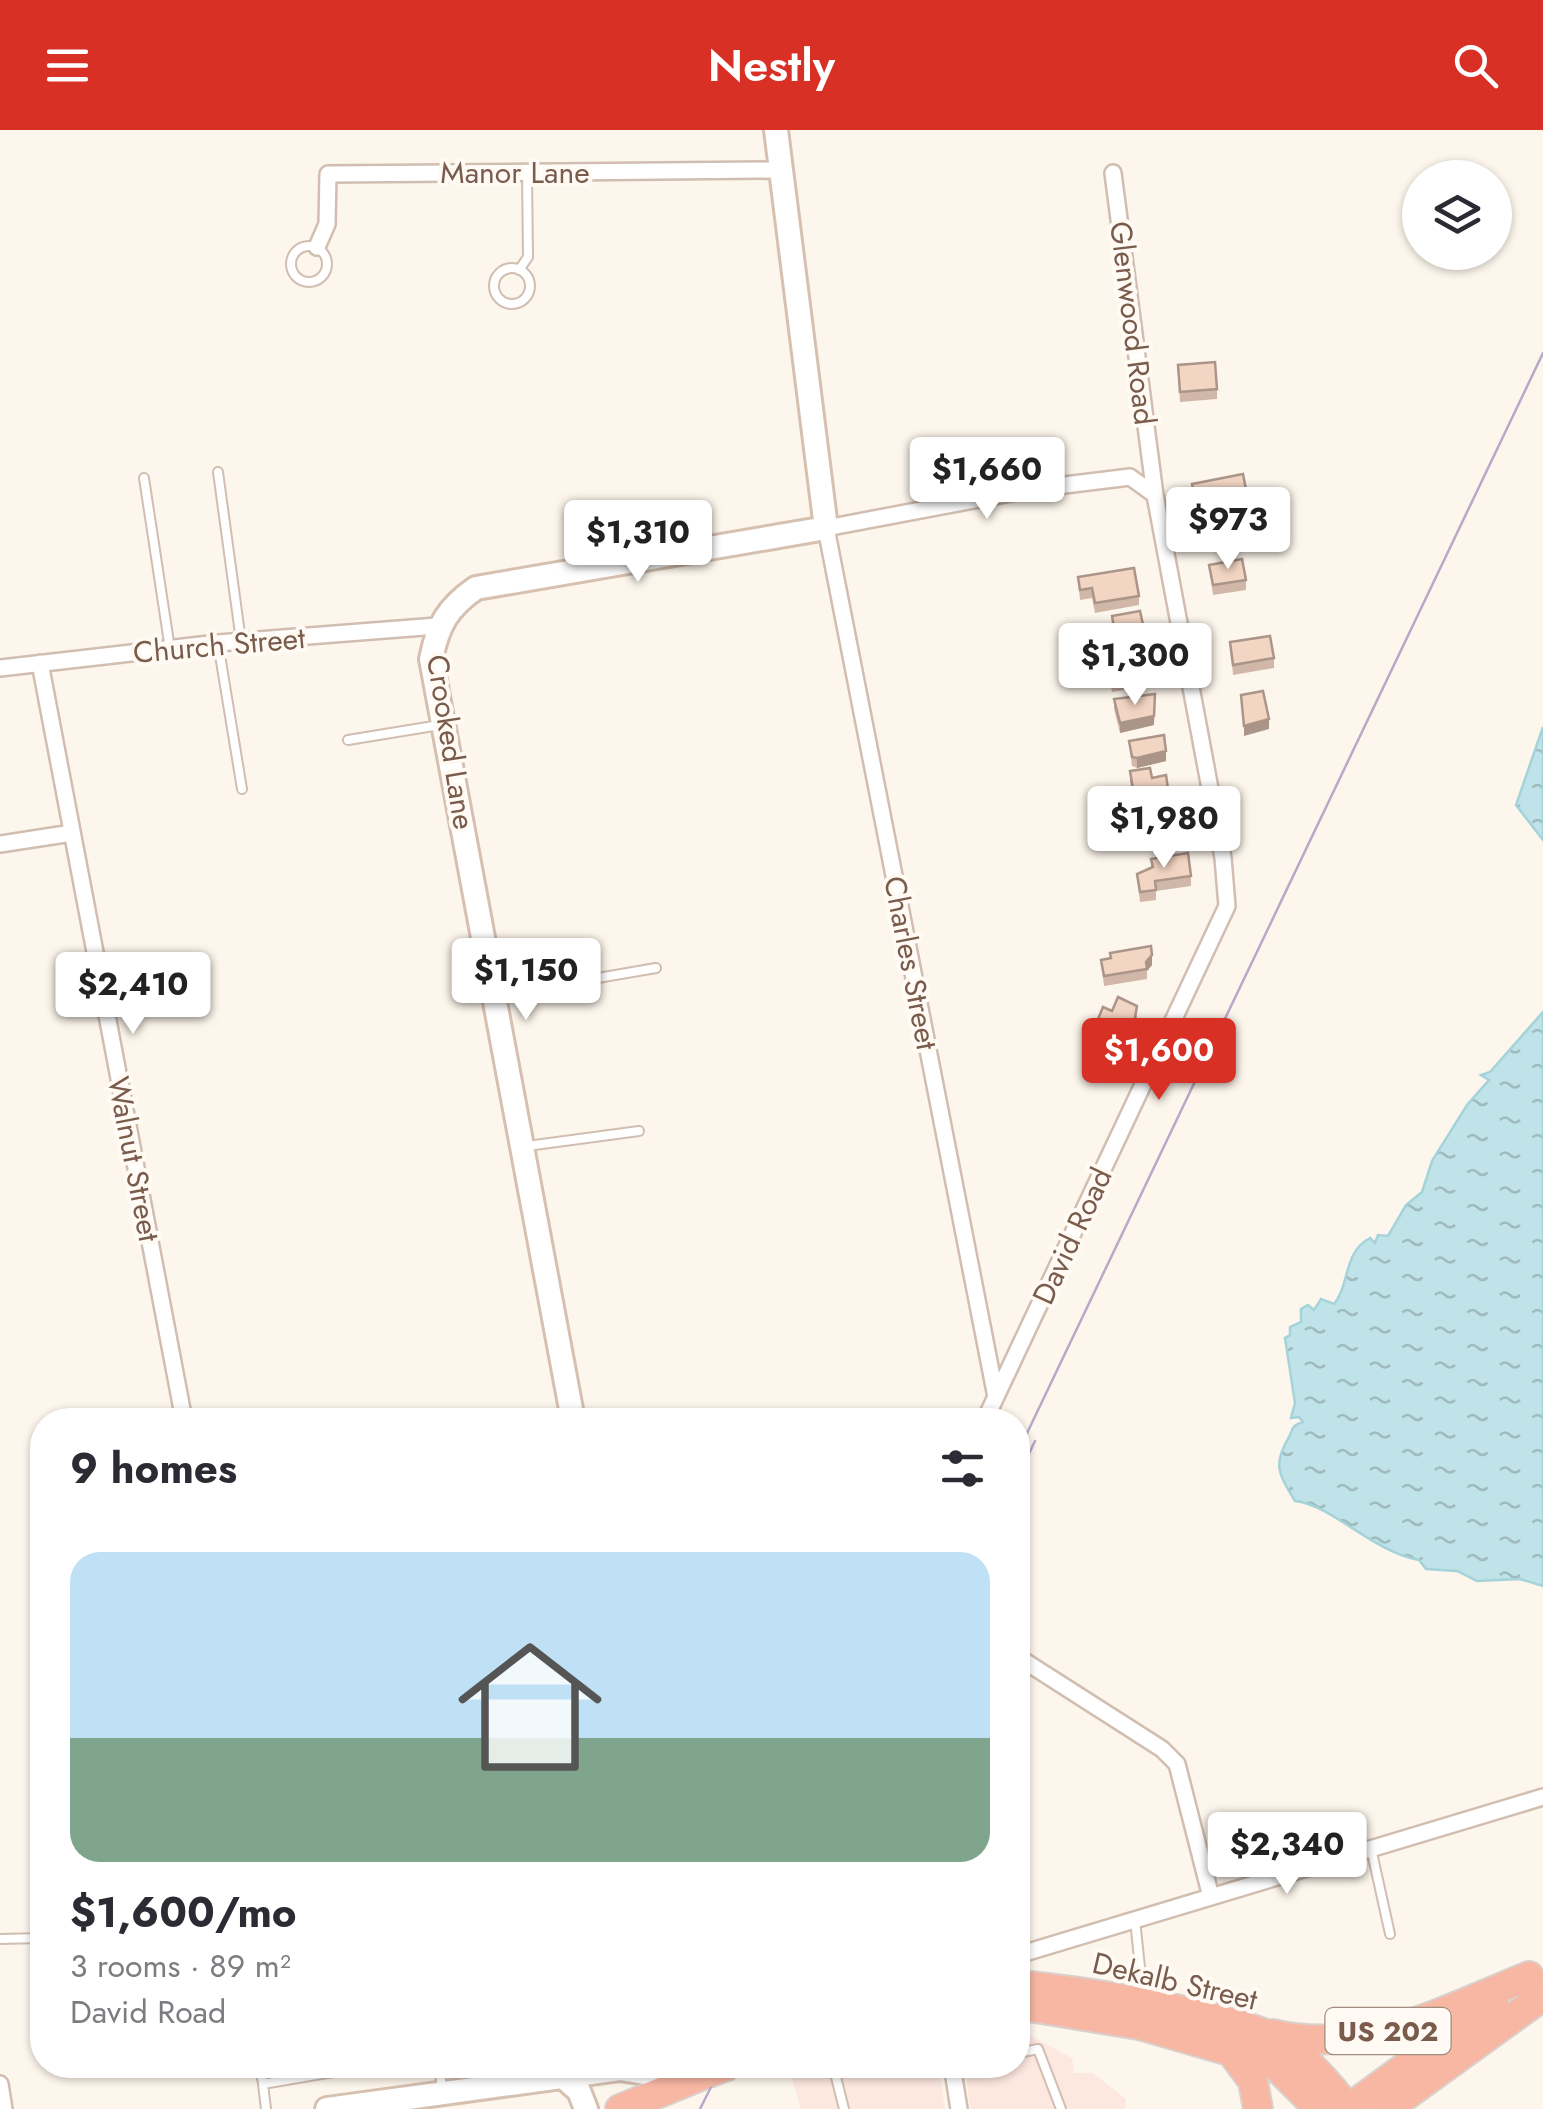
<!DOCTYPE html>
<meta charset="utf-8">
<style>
body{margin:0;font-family:Jost,sans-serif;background:#f7f7f7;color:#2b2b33;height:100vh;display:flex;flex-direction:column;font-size:38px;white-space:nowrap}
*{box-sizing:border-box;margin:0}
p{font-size:32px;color:#7c7c81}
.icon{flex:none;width:55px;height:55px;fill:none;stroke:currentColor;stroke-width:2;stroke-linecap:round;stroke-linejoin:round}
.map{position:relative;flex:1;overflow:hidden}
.side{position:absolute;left:30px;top:1278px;width:1000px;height:670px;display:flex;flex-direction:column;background:#fff;border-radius:40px;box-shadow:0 2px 8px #0004}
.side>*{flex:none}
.buttons{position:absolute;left:1402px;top:30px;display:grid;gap:20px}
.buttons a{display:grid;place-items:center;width:110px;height:110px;border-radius:50%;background:#fff;box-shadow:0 2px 8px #0004;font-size:50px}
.price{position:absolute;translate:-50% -85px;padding:0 22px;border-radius:10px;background:#fff;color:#222;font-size:32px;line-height:65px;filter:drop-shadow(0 2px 5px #0008)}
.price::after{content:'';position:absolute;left:50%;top:60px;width:30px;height:22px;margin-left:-15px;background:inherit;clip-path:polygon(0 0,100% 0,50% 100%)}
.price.active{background:#d93025;color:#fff}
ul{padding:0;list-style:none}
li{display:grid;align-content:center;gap:20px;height:530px;padding:0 40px}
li+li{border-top:2px solid #e1e1e2}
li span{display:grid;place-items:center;height:310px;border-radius:30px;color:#555}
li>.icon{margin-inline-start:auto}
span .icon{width:180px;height:180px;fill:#fffc;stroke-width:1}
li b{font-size:42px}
h2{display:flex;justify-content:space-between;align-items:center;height:120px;padding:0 40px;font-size:42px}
header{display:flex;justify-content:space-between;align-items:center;height:130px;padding:0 40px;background:#d93025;color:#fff;font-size:45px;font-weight:600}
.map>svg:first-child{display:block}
.commercial{fill:#fde8e0}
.water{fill:url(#water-ripples);stroke:#a5d3da;stroke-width:2.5}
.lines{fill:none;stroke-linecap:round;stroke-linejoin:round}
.lane-casing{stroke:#d1beb0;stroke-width:12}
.street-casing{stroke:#d1beb0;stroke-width:20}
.secondary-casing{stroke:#d6c0b0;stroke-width:28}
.highway-casing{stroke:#dad1cd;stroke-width:32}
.lane{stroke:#fff;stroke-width:8}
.street{stroke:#fff;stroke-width:15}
.secondary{stroke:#fff;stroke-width:22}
.highway{stroke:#f7b7a3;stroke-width:28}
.tram{stroke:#b9a8c9;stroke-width:2.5}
.highway-bridge-casing{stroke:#dad1cd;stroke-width:32;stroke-linecap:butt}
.highway-bridge{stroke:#f7b7a3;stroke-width:28}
.wall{fill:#d1b7a8}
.shaded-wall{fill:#aa9588}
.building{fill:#f3d5c3;stroke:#aa9588;stroke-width:2.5}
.labels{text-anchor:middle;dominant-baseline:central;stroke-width:8;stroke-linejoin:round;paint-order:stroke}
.shield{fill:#fffaf3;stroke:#a28b7f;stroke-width:2.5}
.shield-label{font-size:28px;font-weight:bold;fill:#7a5c4d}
.street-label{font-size:30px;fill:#7a5c4d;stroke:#fffaf3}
</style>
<header><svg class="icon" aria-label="menu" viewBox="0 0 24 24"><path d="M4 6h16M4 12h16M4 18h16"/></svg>Nestly<svg class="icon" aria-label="search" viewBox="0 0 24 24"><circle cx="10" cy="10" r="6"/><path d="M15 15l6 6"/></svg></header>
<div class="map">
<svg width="1543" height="1979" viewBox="0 0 1543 1979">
<defs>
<pattern id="water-ripples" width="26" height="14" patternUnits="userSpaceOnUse" patternTransform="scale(2.5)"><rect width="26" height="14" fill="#bfe3e8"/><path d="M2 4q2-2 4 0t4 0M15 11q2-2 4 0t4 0" fill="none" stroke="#a0bbbe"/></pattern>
</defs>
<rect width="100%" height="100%" fill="#fdf6ec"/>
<!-- commercial -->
<path class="commercial" d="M1018 1906 1033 1907 1072 1928 1074 1943H1093L1126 1969 1125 1979H970L965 1935H1018Z
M939 1935 945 1979H801L788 1936Z"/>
<!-- water -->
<path class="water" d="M1543 597V710L1516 675Z
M1543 882V1456L1520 1449 1477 1451 1457 1441 1426 1439 1419 1430C1373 1422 1332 1375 1295 1371 1279 1344 1272 1336 1289 1307 1293 1299 1291 1296 1303 1292L1299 1287 1291 1288 1295 1273 1285 1208 1290 1205V1197L1301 1192V1179L1308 1175 1314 1180 1321 1169 1334 1174C1350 1155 1343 1122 1370 1108L1375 1113 1378 1105 1388 1106 1406 1075 1422 1062 1432 1031 1467 975 1489 950 1481 945 1490 942Z"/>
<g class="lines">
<!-- lane casing -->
<g class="lane-casing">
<path id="lane" d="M291 134a18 18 0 1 1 36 0a18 18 0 1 1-36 0Z
M494 156a18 18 0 1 1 36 0a18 18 0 1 1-36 0Z
M519 140 528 127 527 42
M218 342 241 511
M144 348 170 519
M218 513 242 659
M348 610 440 595
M499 865 656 838
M527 1016 639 1001
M1371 1718 1390 1804
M1135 1790 1143 1866
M0 1809 42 1808
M1018 1923 1038 1919 1061 1979
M114 1935V1936
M260 1935 263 1954
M439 1935 442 1958
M833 1935 844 1979
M266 1979 263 1954 374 1935"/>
</g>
<!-- street casing -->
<g class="street-casing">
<path id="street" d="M317 117 327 94 328 44 778 40
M40 533 184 1290
M0 538 218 513 437 496
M0 714 72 703
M996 1267 826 398 1032 359 1130 347 1155 365
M985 1290 1227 776 1223 728 1155 365 1113 43
M1018 1527 1162 1619 1177 1634 1211 1767
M1018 1825 1543 1667
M952 1935 959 1979
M0 1954 4 1979"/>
</g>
<!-- secondary casing -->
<g class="secondary-casing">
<path id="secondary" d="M573 1290 431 529C438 495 447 478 476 458L826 398 776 0
M561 1945 579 1961 586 1979
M327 1979 620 1939 689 1950 688 1935"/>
</g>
<!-- highway casing -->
<g class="highway-casing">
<path id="highway" d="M1018 1855C1072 1859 1240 1884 1283 1913 1308 1930 1330 1955 1348 1979
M1018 1875 1139 1895 1274 1934 1319 1979
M1273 1904C1363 1926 1447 1879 1529 1846
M1229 1919 1253 1951 1258 1979
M620 1979 708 1943
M1348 1979 1494 1872
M1387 1979 1543 1866"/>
</g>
<!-- lane -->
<use href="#lane" class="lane"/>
<!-- street -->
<use href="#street" class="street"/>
<!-- secondary -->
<use href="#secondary" class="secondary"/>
<!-- highway -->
<use href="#highway" class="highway"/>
<!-- tram -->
<path class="tram" d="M1018 1322 1543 223
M1018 1347 1035 1311
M700 1979 722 1935"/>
<!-- highway-bridge casing -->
<g class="highway-bridge-casing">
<path id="highway-bridge" d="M708 1943 730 1935"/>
</g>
<!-- highway-bridge -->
<use href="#highway-bridge" class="highway-bridge"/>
</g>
<!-- wall -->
<path class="wall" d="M1178 235 1217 259V269L1180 272Z
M1192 354 1248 370V380L1197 390 1192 364Z
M1209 435 1246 450V460L1213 465Z
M1078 447 1139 466V475L1095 483 1092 468 1080 470Z
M1112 486 1144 499V509L1115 514Z
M1230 512 1274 528V538L1233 545Z
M1107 526 1153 545V555L1112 562 1107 536Z
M1114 569 1154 595 1120 603 1114 579Z
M1129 611 1166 631 1137 638 1132 636Z
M1130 641 1152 648 1170 672V681L1136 687 1130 651Z
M1151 729 1191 746V756L1156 761V770L1140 772 1137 744 1151 737Z
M1101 830 1152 835 1147 841V849L1104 856Z
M1112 881 1137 886 1133 909 1127 907 1124 914 1116 910 1114 926 1098 918V908L1101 902 1098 899V889Z"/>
<!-- shaded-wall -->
<path class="shaded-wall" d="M1155 564 1154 595 1120 603V593Z
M1269 589V599L1244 606V596Z
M1166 621V631L1137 638V628Z
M1181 703V713L1152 722V712Z
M1151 704V714L1144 715V705Z
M1152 825V835L1147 841 1146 832Z"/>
<!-- building -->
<path class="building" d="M1215 232 1217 259 1180 262 1178 235Z
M1243 344 1248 370 1197 380 1192 354Z
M1242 429 1246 450 1213 455 1209 435Z
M1134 438 1139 466 1095 473 1092 458 1080 460 1078 447Z
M1140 481 1144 499 1115 504 1112 486Z
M1270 506 1274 528 1233 535 1230 512Z
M1148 519 1153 545 1112 553 1107 526Z
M1263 561 1269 589 1244 596 1241 565Z
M1155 564 1154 586 1120 593 1114 569Z
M1164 605 1166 621 1137 628 1132 627 1129 611Z
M1150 638 1152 648 1166 645 1170 672 1136 677 1130 641Z
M1177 683 1181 703 1152 712 1151 704 1144 705 1141 690Z
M1188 723 1191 746 1155 751 1156 760 1140 762 1137 744 1153 737 1151 729Z
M1151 816 1152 825 1146 832 1147 839 1104 846 1101 830 1111 828 1110 823Z
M1118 867 1137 876 1133 899 1127 897 1124 904 1116 900 1114 916 1098 908 1105 895 1098 889 1103 877 1112 881Z"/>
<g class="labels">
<!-- shield labels -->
<rect class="shield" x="1325.5" y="1878" width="125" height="46" rx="8"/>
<g class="shield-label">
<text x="1388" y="1901">US 202</text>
</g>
<!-- street labels -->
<g class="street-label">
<text x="515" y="42">Manor Lane</text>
<text transform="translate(1133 193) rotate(83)">Glenwood Road</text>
<text transform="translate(219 515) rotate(-5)">Church Street</text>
<text transform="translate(451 612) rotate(81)">Crooked Lane</text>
<text transform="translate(911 833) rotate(79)">Charles Street</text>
<text transform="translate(134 1029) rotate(79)">Walnut Street</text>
<text transform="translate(1072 1106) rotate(-65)">David Road</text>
<text transform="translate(1175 1851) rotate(13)">Dekalb Street</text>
</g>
</g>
</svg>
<div class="buttons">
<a><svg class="icon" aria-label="layers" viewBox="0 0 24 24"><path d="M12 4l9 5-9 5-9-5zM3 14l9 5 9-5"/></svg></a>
</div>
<b class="price" style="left:987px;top:392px">$1,660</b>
<b class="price" style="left:1228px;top:442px">$973</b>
<b class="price" style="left:638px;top:455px">$1,310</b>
<b class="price" style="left:1135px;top:578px">$1,300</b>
<b class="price" style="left:1164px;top:741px">$1,980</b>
<b class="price" style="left:526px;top:893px">$1,150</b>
<b class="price" style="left:133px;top:907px">$2,410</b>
<b class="price active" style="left:1159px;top:973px">$1,600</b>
<b class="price" style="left:1287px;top:1767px">$2,340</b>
<section class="side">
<h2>9 homes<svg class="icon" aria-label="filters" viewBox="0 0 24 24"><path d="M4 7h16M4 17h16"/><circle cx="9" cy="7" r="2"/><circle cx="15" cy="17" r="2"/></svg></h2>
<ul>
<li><span style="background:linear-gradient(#bfe0f5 60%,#7fa58c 0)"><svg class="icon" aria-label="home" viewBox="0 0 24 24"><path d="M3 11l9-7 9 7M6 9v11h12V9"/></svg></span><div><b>$1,600/mo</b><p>3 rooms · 89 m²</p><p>David Road</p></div></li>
</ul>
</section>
</div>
